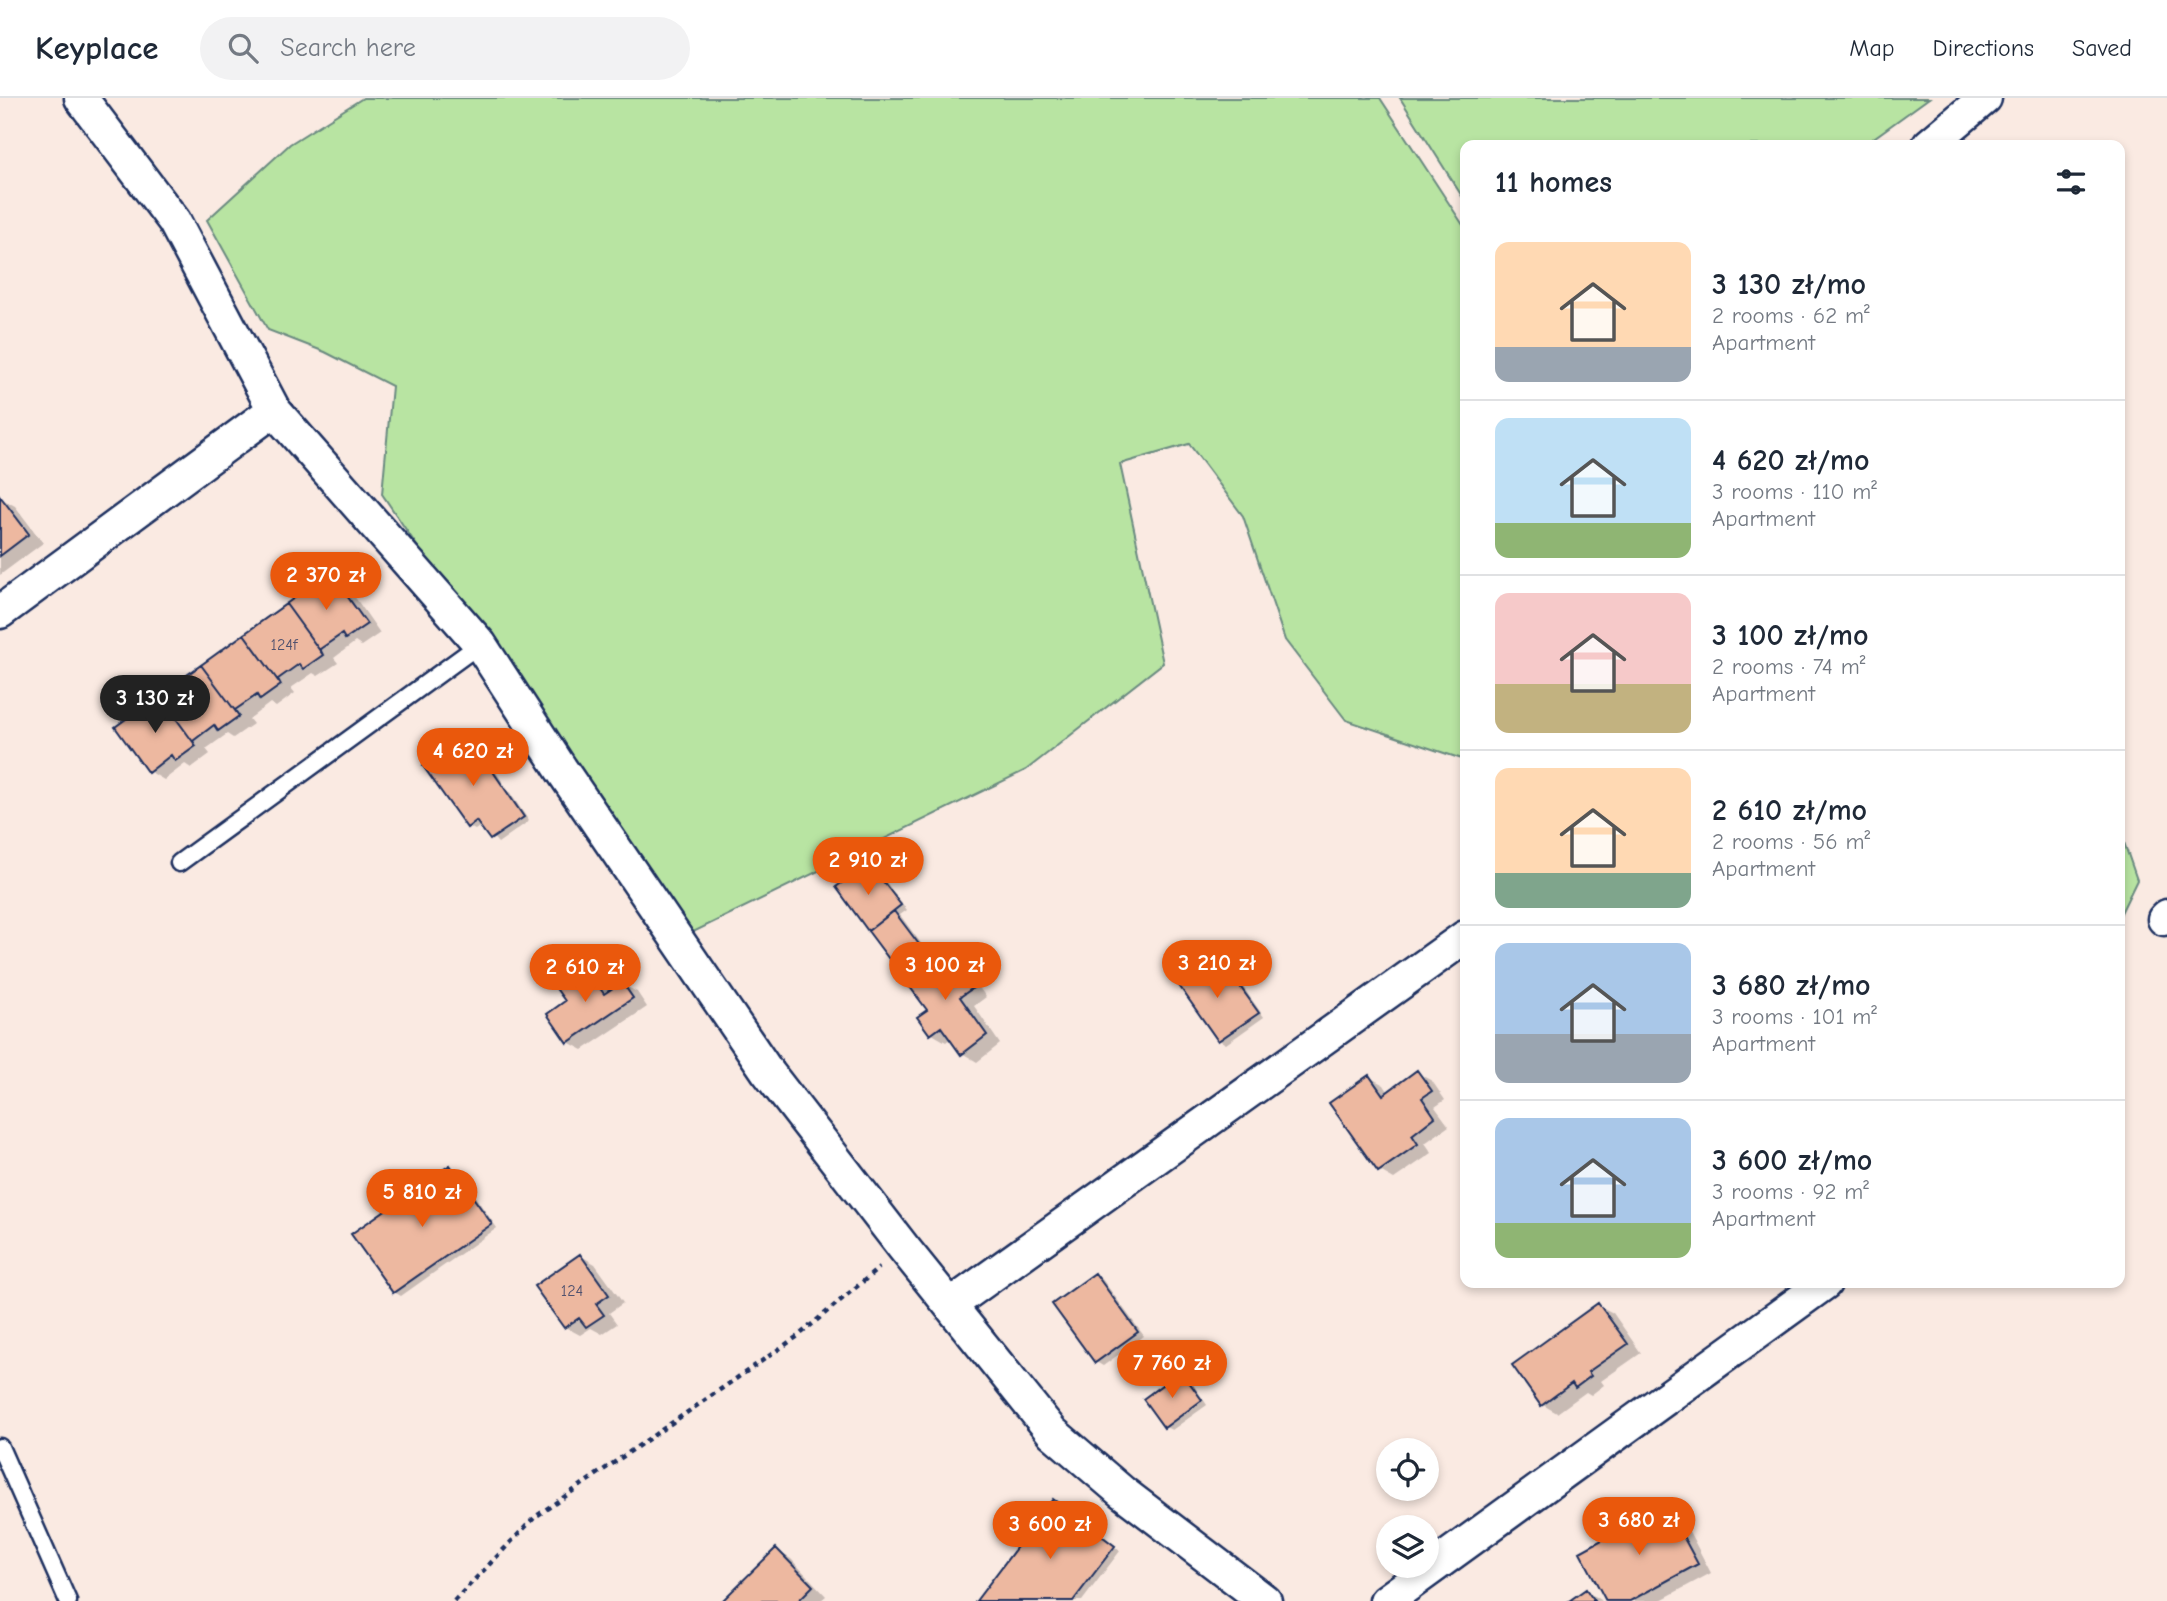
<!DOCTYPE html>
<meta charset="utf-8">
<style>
body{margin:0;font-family:"Comic Neue",sans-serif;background:#f2f2f3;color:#1f2937;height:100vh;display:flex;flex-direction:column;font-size:26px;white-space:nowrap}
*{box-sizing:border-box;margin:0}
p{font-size:23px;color:#747a83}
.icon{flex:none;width:38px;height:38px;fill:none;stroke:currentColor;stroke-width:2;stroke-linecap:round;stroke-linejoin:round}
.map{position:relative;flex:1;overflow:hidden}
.drawer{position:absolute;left:1460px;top:42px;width:665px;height:1148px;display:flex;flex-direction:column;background:#fff;border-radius:14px;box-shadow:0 4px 10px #0003}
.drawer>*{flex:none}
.fabs{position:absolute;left:1376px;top:1340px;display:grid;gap:14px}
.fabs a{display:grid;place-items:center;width:63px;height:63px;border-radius:50%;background:#fff;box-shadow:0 4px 10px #0003;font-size:35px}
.price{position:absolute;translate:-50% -60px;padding:0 16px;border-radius:24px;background:#ea580c;color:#fff;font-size:23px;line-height:46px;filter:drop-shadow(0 2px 4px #0008)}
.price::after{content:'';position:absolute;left:50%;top:42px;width:21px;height:16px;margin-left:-10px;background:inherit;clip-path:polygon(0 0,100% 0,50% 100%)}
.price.current{background:#222;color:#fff}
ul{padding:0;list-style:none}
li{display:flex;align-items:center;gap:21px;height:175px;padding:0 35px}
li+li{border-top:2px solid #e0e1e3}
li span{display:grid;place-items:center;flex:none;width:196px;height:140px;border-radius:14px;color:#555}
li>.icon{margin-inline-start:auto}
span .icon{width:84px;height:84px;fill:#fffc;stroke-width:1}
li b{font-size:30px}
h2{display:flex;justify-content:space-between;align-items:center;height:84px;padding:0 35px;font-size:30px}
header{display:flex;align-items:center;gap:42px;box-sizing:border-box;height:98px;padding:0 35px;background:#fff;border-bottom:2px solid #e0e1e3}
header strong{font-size:33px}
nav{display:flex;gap:38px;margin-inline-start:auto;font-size:24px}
.search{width:490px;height:63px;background:#f2f2f3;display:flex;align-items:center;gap:18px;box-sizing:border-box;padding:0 24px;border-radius:38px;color:#747a83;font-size:26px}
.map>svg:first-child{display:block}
.green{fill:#b8e4a2;stroke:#6a8a80;stroke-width:2}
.shadow{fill:#0003}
.building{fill:#edb8a0;stroke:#1b2f5e;stroke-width:2}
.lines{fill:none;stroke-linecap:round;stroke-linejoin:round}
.lane-casing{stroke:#1b2f5e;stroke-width:21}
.street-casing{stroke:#1b2f5e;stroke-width:37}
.path{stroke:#1b2f5e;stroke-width:4.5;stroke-dasharray:5 5;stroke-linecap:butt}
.lane{stroke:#fff;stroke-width:16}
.street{stroke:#fff;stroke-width:32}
.labels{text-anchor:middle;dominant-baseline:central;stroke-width:5;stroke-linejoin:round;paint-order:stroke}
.number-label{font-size:16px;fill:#50516e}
</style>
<header>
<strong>Keyplace</strong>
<div class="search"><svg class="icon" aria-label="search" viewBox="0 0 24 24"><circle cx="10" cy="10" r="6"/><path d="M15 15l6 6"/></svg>Search here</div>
<nav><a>Map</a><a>Directions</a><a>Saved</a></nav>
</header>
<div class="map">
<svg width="2167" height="1503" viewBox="0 0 2167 1503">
<rect width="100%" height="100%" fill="#faeae2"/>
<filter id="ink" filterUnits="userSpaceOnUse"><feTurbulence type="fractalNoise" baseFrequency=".0143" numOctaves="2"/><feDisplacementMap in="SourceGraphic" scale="14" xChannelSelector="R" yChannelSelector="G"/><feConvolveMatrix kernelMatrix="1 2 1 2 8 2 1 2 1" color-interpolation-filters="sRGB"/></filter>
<g filter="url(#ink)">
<!-- green -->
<path class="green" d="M363 0H1380L1465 130V662L1346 622 1285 542 1243 418 1189 346 1120 366 1163 565 1026 672 681 840 382 396 392 288 325 254 268 232 207 122 290 46Z
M1400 0H1929L1864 47H1465V103Z
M2119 730 2137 782 2119 819Z"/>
<!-- shadow -->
<path class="shadow" d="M0 400 15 408 43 445 0 477Z
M330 476 345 485 380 535 361 548 355 544 334 560 338 565 318 578 313 575 291 590 295 595 276 609 270 605 249 621 253 626 233 640 227 636 206 651 210 656 191 670 185 666 164 682 149 673Z
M468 639 475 643 529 723 498 745 482 727 475 732 468 728 440 658Z
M869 767 876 771 907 812 900 817 934 863 944 871 952 864 967 873 986 899 974 908 1000 946 977 964 962 955 951 940 946 944 932 936 929 912 838 790Z
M1192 868 1207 885 1226 871 1233 875 1264 919 1226 946 1219 942Z
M585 871 600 880 610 894 622 886 637 894 647 909 583 952 568 944Z
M1417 975 1432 983 1445 1002 1435 1009 1449 1028 1425 1045 1432 1055 1394 1081 1380 1073 1369 979 1384 987 1389 995Z
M450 1069 457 1073 497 1130 401 1198 394 1194Z
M581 1158 595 1166 623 1205 609 1215 617 1226 602 1236 591 1230 580 1237 565 1229Z
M1095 1177 1102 1181 1144 1238 1103 1268 1096 1264Z
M1598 1207 1613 1215 1641 1255 1601 1283 1604 1287 1591 1297 1586 1294 1557 1315 1543 1307Z
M1181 1275 1188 1279 1207 1307 1172 1332 1165 1329Z
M1060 1407 1120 1453 1082 1503H978Z
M1666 1409 1681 1418 1711 1475 1659 1503H1608Z
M776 1452 791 1461 826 1498 820 1503H724Z
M1586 1493 1600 1502 1601 1503H1572Z"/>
<!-- building -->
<path class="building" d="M0 398 29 436 0 458Z
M330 474 367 526 345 541 342 536 320 551 323 557 286 506Z
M286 506 323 557 303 571 299 566 278 581 281 587 244 536Z
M244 536 281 587 260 602 257 597 235 612 239 618 201 567Z
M201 567 239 618 218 633 214 627 193 643 196 648 159 597Z
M159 597 196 648 175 663 171 657 148 675 115 629Z
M468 637 524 719 490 742 476 723 467 730 423 668 438 657 440 650 446 646 453 647Z
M869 765 901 807 868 833 836 789Z
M894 813 927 857 901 877 868 833Z
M927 857 939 873 952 862 973 890 960 899 987 937 961 957 941 929 930 937 917 919 927 912 901 877Z
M1192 866 1204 885 1226 869 1259 915 1218 943 1173 879Z
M585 869 604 896 622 884 633 900 567 945 547 916 565 903 555 889Z
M1417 972 1432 993 1422 1000 1435 1019 1412 1037 1418 1046 1378 1074 1329 1005 1369 977 1383 997Z
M450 1067 492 1126 393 1195 351 1136Z
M580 1156 609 1197 596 1206 604 1217 586 1229 579 1220 564 1230 534 1188Z
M1095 1175 1138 1234 1095 1265 1052 1206Z
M1598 1205 1628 1246 1588 1274 1591 1278 1575 1290 1572 1285 1541 1308 1512 1267Z
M1181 1273 1202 1302 1164 1330 1143 1301Z
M1053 1401 1115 1448 1073 1503H976Z
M1666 1407 1698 1466 1630 1503H1606L1580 1454Z
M776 1450 813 1488 798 1503H722Z
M1586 1491 1594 1503H1569Z"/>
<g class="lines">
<!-- lane casing -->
<g class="lane-casing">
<path id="lane" d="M179 765 480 546
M0 1349 68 1503"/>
</g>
<!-- street casing -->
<g class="street-casing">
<path id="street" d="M81 0 174 123 274 312 480 546 561 671 767 973 903 1149 1052 1334 1122 1394 1265 1503
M1929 47 1985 0
M0 514 274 312
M2164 821 2167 818
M952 1206 1465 839
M1386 1503 1825 1185"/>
</g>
<!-- path -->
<path class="path" d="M454 1503 535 1419 798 1238 879 1170"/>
<!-- lane -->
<use href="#lane" class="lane"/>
<!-- street -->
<use href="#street" class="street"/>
</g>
</g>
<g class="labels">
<!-- number labels -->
<g class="number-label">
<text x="284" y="547">124f</text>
<text x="572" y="1193">124</text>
</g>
</g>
</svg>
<div class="fabs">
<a><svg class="icon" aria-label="locate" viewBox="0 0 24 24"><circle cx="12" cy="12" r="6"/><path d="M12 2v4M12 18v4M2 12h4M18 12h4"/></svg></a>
<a><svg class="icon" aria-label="layers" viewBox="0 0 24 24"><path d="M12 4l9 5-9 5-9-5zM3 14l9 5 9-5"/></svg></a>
</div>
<b class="price" style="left:326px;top:514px">2 370 zł</b>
<b class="price current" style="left:155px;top:637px">3 130 zł</b>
<b class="price" style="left:473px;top:690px">4 620 zł</b>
<b class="price" style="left:868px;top:799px">2 910 zł</b>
<b class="price" style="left:1217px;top:902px">3 210 zł</b>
<b class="price" style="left:945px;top:904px">3 100 zł</b>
<b class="price" style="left:585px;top:906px">2 610 zł</b>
<b class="price" style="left:422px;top:1131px">5 810 zł</b>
<b class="price" style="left:1172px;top:1302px">7 760 zł</b>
<b class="price" style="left:1639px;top:1459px">3 680 zł</b>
<b class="price" style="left:1050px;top:1463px">3 600 zł</b>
<section class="drawer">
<h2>11 homes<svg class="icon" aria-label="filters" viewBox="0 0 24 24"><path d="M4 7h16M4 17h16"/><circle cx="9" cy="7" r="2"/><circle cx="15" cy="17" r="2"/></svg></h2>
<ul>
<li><span style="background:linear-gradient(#ffd9b3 75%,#9aa5b1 0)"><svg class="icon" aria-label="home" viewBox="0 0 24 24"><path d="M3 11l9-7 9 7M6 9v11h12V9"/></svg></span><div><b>3 130 zł/mo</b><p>2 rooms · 62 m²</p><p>Apartment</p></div></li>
<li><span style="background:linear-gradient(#bfe0f5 75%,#8fb573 0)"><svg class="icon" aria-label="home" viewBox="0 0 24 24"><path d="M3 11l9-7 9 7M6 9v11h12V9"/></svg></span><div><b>4 620 zł/mo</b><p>3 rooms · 110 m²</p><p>Apartment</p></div></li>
<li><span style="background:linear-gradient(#f6c9c9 65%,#c2b280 0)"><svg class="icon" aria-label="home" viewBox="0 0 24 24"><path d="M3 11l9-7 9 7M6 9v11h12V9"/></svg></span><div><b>3 100 zł/mo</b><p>2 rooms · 74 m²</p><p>Apartment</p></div></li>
<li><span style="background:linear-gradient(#ffd9b3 75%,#7fa58c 0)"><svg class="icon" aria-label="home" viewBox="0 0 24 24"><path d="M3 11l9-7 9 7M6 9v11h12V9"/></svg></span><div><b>2 610 zł/mo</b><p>2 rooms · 56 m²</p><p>Apartment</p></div></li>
<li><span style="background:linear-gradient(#a9c7e8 65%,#9aa5b1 0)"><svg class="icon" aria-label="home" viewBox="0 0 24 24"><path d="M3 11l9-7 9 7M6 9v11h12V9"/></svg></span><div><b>3 680 zł/mo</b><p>3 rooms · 101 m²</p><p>Apartment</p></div></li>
<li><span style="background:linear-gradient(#a9c7e8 75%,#8fb573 0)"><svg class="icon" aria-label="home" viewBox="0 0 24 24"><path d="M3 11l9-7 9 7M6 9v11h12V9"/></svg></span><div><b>3 600 zł/mo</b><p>3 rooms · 92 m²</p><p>Apartment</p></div></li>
</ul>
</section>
</div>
